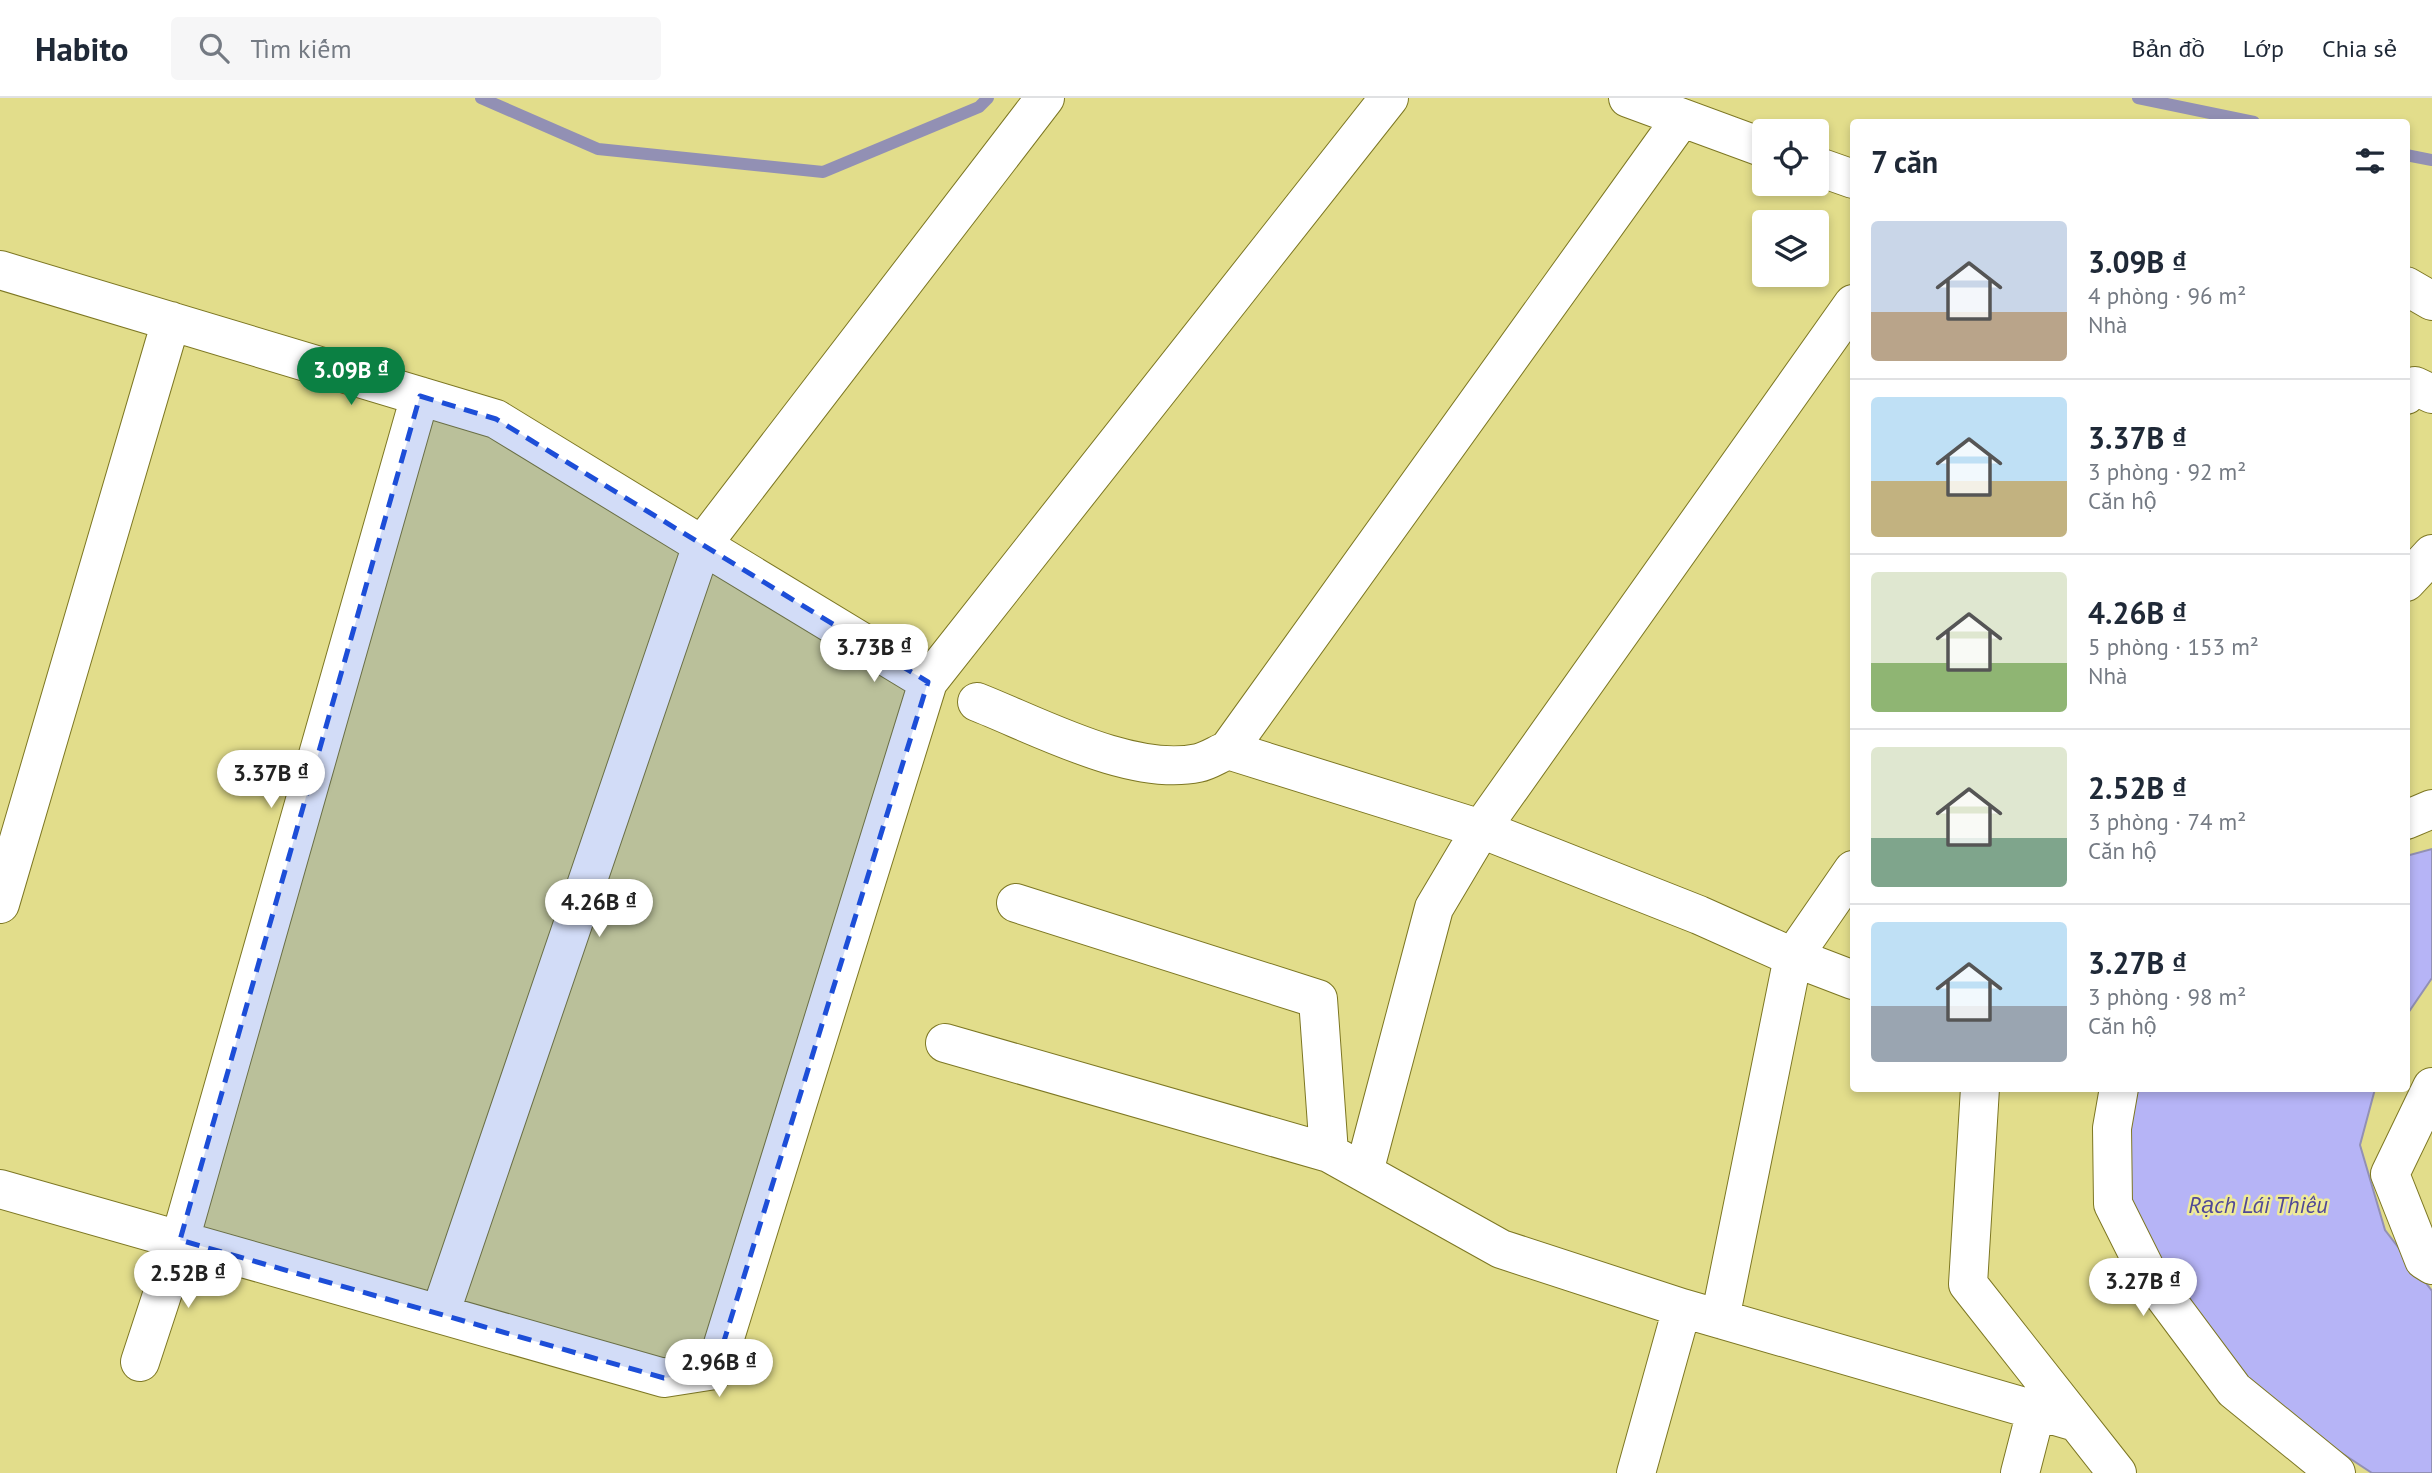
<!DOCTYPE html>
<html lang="vi">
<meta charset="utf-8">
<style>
body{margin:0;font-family:"PT Sans",sans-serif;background:#f6f6f7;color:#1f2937;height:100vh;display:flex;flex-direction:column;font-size:26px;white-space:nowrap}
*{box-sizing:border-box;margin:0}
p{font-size:23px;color:#747a83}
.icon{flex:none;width:38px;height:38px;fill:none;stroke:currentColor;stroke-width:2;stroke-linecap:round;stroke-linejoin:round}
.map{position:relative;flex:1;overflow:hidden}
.drawer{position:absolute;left:1850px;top:21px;width:560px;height:973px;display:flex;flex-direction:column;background:#fff;border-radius:7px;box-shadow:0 4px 10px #0003}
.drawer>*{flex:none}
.fabs{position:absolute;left:1752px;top:21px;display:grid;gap:14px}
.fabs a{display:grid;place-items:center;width:77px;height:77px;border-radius:7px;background:#fff;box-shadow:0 4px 10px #0003;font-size:35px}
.price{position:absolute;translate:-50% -60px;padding:0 16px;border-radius:24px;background:#fff;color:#222;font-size:23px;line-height:46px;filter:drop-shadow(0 2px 4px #0008)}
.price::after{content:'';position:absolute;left:50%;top:42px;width:21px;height:16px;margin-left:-10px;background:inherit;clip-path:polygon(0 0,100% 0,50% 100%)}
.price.on{background:#0b8043;color:#fff}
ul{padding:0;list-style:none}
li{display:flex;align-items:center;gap:21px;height:175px;padding:0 21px}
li+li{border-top:2px solid #e0e1e3}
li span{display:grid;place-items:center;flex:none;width:196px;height:140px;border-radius:7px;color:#555}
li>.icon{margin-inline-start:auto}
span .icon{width:84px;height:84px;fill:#fffc;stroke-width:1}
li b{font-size:30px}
h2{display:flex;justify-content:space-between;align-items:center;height:84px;padding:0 21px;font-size:30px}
header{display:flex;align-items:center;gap:42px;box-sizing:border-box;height:98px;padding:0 35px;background:#fff;border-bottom:2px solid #e0e1e3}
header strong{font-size:33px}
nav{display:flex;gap:38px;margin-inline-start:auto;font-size:24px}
.search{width:490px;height:63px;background:#f6f6f7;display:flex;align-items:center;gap:18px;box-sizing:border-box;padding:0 24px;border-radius:7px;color:#747a83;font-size:26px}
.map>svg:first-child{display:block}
.water{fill:#b6b4f6;stroke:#9290b4;stroke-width:2}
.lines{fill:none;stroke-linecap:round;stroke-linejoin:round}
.stream{stroke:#9290b4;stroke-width:12}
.minor-casing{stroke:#7d7723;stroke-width:40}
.minor{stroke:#fff;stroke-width:38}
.marked{fill:#1d4ed8;fill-opacity:0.2;stroke:#1d4ed8;stroke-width:5;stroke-dasharray:14 9;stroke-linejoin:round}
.labels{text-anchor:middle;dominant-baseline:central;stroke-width:5;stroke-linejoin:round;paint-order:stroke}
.water-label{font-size:23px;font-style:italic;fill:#504896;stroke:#efea98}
</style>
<header>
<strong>Habito</strong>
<div class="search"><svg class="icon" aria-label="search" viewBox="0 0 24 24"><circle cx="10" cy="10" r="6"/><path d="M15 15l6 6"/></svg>Tìm kiếm</div>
<nav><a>Bản đồ</a><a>Lớp</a><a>Chia sẻ</a></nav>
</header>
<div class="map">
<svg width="2432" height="1375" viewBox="0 0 2432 1375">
<rect width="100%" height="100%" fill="#e2dd8b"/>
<!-- water -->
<path class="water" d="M2432 751V880L2406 918V758Z
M2126 991H2375L2360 1047 2385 1132 2432 1193V1375H2372L2252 1296 2158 1161 2118 1095Z"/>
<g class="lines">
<!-- stream -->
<path class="stream" d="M481 0 598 51 823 74 979 9 988 0
M2138 0 2254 24
M2406 57 2432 62"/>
<!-- minor casing -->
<g class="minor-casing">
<path id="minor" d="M1045 0 702 447 928 584 1389 0
M1628 0 1764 50
M1816 68 1853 81
M0 172 496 321 702 447 440 1216
M2406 188 2432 203
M2406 297 2415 288 2432 296
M2406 484 2432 456
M977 604C1038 628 1132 679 1198 665 1208 663 1218 656 1228 652L1681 21
M1228 652 1481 731 1434 810 1364 1074
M2406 722 2432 711
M1853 772 1793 859 1853 882
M1016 805 1318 901 1329 1055
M0 806 171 223
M945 945 1329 1055 1501 1151 1682 1210
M2432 989 2390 1076 2424 1162 2432 1167
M1980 990 1968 1186 2117 1375
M2119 990 2112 1030 2113 1106 2149 1178 2234 1292 2336 1375
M0 1091 664 1280 715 1272 928 584
M1720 1221 1793 859 1699 817 1481 731 1853 206
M140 1264 180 1142 420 298
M1636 1375 1682 1210 2076 1324
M2020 1375 2036 1313"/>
</g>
<!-- minor -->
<use href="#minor" class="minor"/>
</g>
<!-- marked area -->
<path class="marked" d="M420 298 496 321 928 584 715 1272 664 1280 180 1142Z"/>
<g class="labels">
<!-- water labels -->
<g class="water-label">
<text x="2258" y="1106">Rạch Lái Thiêu</text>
</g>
</g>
</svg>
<div class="fabs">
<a><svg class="icon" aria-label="locate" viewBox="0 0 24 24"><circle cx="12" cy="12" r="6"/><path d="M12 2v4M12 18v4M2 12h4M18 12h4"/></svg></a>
<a><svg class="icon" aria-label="layers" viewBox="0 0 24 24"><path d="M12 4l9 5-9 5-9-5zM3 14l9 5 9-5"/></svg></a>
</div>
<b class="price on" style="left:351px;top:309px">3.09B ₫</b>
<b class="price" style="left:874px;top:586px">3.73B ₫</b>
<b class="price" style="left:271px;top:712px">3.37B ₫</b>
<b class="price" style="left:599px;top:841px">4.26B ₫</b>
<b class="price" style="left:188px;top:1212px">2.52B ₫</b>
<b class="price" style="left:2143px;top:1220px">3.27B ₫</b>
<b class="price" style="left:719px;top:1301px">2.96B ₫</b>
<section class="drawer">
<h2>7 căn<svg class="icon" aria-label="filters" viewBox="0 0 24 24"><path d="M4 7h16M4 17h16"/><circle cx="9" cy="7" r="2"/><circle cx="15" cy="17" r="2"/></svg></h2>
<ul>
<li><span style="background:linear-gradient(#c9d6e8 65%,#b9a48a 0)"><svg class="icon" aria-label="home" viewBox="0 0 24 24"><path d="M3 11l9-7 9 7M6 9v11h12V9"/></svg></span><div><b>3.09B ₫</b><p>4 phòng · 96 m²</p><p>Nhà</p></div></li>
<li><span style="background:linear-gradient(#bfe0f5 60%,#c2b280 0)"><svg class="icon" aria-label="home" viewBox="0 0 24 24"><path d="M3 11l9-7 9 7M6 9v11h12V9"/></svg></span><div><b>3.37B ₫</b><p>3 phòng · 92 m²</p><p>Căn hộ</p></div></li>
<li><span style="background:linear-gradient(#dfe7d0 65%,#8fb573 0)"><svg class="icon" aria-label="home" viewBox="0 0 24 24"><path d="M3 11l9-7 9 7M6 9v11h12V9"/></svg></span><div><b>4.26B ₫</b><p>5 phòng · 153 m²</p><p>Nhà</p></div></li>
<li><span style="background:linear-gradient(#dfe7d0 65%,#7fa58c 0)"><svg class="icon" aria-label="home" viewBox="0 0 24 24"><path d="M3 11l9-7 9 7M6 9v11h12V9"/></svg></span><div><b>2.52B ₫</b><p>3 phòng · 74 m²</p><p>Căn hộ</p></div></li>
<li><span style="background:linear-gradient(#bfe0f5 60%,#9aa5b1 0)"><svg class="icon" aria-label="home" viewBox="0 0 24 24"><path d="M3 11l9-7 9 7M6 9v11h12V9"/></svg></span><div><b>3.27B ₫</b><p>3 phòng · 98 m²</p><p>Căn hộ</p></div></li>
</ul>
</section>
</div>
